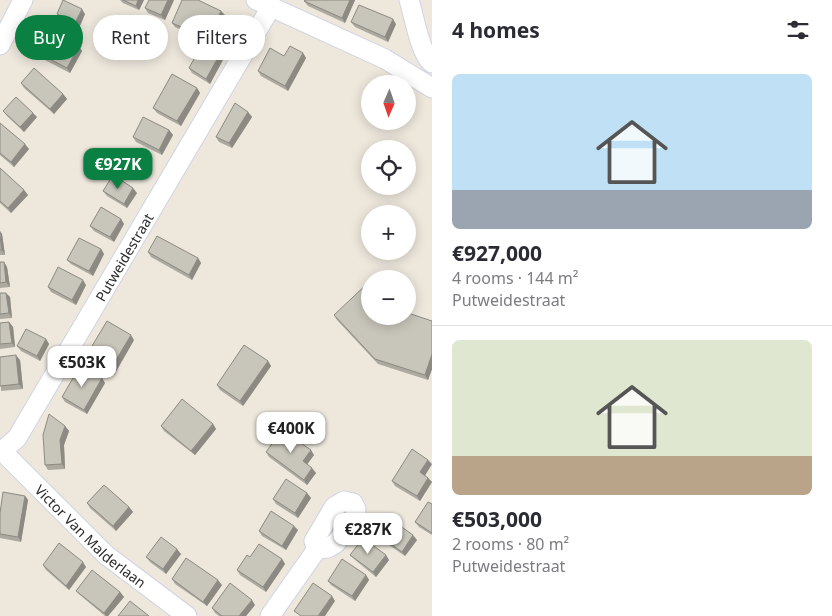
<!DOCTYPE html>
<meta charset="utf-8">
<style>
body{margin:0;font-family:"Noto Sans",sans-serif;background:#f7f7f7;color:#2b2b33;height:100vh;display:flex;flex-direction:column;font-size:19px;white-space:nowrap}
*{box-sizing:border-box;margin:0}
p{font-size:16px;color:#7c7c81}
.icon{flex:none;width:28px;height:28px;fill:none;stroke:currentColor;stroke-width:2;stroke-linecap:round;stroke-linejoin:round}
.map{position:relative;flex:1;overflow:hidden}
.details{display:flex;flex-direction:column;background:#fff;width:400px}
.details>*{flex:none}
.top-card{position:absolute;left:15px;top:15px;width:341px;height:45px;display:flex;gap:10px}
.needle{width:32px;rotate:182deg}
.fabs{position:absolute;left:361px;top:75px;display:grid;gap:10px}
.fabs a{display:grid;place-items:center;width:55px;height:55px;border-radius:50%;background:#fff;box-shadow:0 2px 12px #0003;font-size:25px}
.price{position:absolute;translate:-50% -42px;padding:0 11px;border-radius:10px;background:#fff;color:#222;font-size:16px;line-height:32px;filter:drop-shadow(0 1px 2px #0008)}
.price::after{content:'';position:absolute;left:50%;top:30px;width:15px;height:11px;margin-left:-8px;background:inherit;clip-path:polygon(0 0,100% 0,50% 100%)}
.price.selected{background:#0b8043;color:#fff}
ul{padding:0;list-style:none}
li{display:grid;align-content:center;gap:10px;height:265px;padding:0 20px}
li+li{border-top:1px solid #e1e1e2}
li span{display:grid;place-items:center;height:155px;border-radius:8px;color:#555}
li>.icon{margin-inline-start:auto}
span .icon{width:90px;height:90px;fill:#fffc;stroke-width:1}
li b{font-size:21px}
h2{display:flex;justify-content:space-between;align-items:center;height:60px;padding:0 20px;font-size:21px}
.tag{padding:0 18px;border-radius:22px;background:#fff;box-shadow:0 2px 12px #0003;font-size:18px;line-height:45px}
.tag.selected{background:#0b8043;color:#fff}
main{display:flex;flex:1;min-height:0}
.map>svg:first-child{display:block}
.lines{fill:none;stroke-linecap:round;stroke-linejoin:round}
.minor-casing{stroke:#d1d3e4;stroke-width:21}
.minor{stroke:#fff;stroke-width:19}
.wall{fill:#aca9a0}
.shaded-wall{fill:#8c8a82}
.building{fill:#c8c5ba;stroke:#8c8a82}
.labels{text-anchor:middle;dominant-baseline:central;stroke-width:4;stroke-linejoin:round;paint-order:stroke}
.street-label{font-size:14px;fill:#2a2a2a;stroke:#fff}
</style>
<main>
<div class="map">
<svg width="432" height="616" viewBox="0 0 432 616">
<rect width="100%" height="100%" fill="#ede7dc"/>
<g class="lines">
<!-- minor casing -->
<g class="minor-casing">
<g id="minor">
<path d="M256 0 385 59 432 88"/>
<path d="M409 0C414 15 420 54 432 63"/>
<path d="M0 45 23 0"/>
<path id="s1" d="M0 451H2L106 555 187 616"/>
<path id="s2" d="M2 451 17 438 271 7"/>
<path d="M270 616 317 549 328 548 336 543 355 517 356 509 353 503 344 501 334 507 314 541 317 549"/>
</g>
</g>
<!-- minor -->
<use href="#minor" class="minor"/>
</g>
<!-- wall -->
<path class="wall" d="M120 0H144L139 10 123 3Z
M174 0 165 20 148 13 145 8Z
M355 0 345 23 308 6 304 1Z
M57 14H85L79 28 60 19Z
M225 15 217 33 196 24 192 35 175 27 172 23Z
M351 22 396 24 388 42 355 27Z
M231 45 210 84 192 73 189 68Z
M82 51 70 73 39 57 36 52Z
M303 53 306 58 288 91 261 76 258 71 284 56Z
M21 83 63 94 67 99 54 114 24 88Z
M197 88 200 93 181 126 157 113 153 108Z
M3 111 37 117 24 132 7 116Z
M248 112 252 117 232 148 219 142 216 137Z
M0 123 29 149 14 167 0 155Z
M169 130 173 135 162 155 136 142 133 137Z
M0 168 24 190 28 195 11 213 0 203Z
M103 191 137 193 127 208 107 196Z
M121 219 124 224 114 242 94 231 90 226Z
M0 231 2 234 5 255H0Z
M101 249 104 254 93 276 71 264 67 260Z
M148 252 198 258 201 263 192 280 151 257Z
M0 262H4L7 267 10 287 0 288Z
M86 285 76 305 51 292 48 287Z
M0 293 10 297 12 318 0 319Z
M334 315 370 316 432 321V369L428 380 378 364 337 320Z
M9 322 13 327 15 347 0 349V323Z
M46 339 49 344 40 361 21 351 17 346Z
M134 340 114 375 90 361 86 356Z
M0 357 20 360 23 389 1 391Z
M268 361 271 366 243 406 220 390 217 385Z
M105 383 87 414 65 402 62 397Z
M213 424 216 429 195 455 164 431 161 426Z
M65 426 69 431 64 445 65 469 48 470 45 465Z
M266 452 314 455 307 464 316 473 307 485 269 457Z
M432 464 425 475 432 482 420 501 395 486 392 481Z
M307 493 311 498 298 518 276 504 273 499Z
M25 496 28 500 21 542 0 538V513Z
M87 503 129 507 133 512 116 531 90 508Z
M432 504V535L419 527 415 522Z
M298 530 286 550 262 536 259 531Z
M377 534 417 540 405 556 380 539Z
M181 554 166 574 150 562 146 557Z
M350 555 389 560 376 577 354 559Z
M250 557 282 559 285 564 266 592 240 575 237 570Z
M43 565 86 567 69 590 46 570Z
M366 575 369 580 355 601 331 585 328 581Z
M172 579 222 585 207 606 175 584Z
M76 591 120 592 124 597 108 616H105L80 595Z
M255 605 246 616H219L215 613 212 608Z"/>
<!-- shaded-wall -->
<path class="shaded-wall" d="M138 0H144L139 10 136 6Z
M168 0H174L165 20 161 15Z
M350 0H355L345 23 342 18Z
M82 9 85 14 79 28 75 23Z
M221 11 225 15 217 33 213 28Z
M193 19 196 24 192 35 188 30Z
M393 19 396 24 388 42 385 37Z
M228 40 231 45 210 84 206 79Z
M79 46 82 51 70 73 67 68Z
M303 53 306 58 288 91 285 86Z
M197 88 200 93 181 126 177 121Z
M63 94 67 99 54 114 50 109Z
M248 112 252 117 232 148 229 143Z
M33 113 37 117 24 132 20 127Z
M169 130 173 135 162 155 159 150Z
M25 144 29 149 14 167 11 162Z
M133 188 137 193 127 208 124 204Z
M24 190 28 195 11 213 8 208Z
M121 219 124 224 114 242 110 237Z
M0 231 2 234 5 255 2 250Z
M101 249 104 254 93 276 89 271Z
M198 258 201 263 192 280 189 275Z
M4 262 7 267 10 287 6 282Z
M83 280 86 285 76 305 72 300Z
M6 293 10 297 12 318 9 313Z
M9 322 13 327 15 347 12 343Z
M131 335 134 340 114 375 110 370Z
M46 339 49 344 40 361 37 356Z
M432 354V369L428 380 425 375Z
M16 355 20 360 23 389 19 384Z
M268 361 271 366 243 406 240 401Z
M102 378 105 383 87 414 84 410Z
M213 424 216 429 195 455 191 451Z
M65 426 69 431 64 445 65 469 62 464 60 440Z
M311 450 314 455 306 466 303 461Z
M428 460 432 464 424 477 420 472Z
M312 468 316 473 307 485 304 480Z
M428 478 432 482 420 501 417 496Z
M307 493 311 498 298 518 295 513Z
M25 496 28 500 21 542 18 537Z
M129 507 133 512 116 531 113 526Z
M294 526 298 530 286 550 282 546Z
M413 535 417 540 405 556 402 552Z
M177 549 181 554 166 574 163 569Z
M386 555 389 560 376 577 373 572Z
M282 559 285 564 266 592 263 587Z
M83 562 86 567 69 590 66 586Z
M366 575 369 580 355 601 352 596Z
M218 580 222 585 207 606 203 602Z
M120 592 124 597 108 616H106L104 613Z
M332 596 335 601 325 616H318Z
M252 600 255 605 246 616H239Z"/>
<!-- building -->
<path class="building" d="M63 0 82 9 75 23 57 14Z
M123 0H138L136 6Z
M149 0H168L161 15 145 8Z
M182 0H198L221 11 213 28 193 19 188 30 172 23Z
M305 0H350L342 18 304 1Z
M359 5 393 19 385 37 351 22Z
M48 30 79 46 67 68 36 52Z
M210 30 228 40 206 79 189 68Z
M290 46 303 53 285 86 258 71 270 48 284 56Z
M34 68 63 94 50 109 21 83Z
M172 74 197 88 177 121 153 108Z
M16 97 33 113 20 127 3 111Z
M235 103 248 112 229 143 216 137Z
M143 117 169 130 159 150 133 137Z
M0 123 25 144 11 162 0 153Z
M0 168 24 190 8 208 0 201Z
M113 175 133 188 124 204 103 191Z
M101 207 121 219 110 237 90 226Z
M157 236 198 258 189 275 148 252Z
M0 237 2 250H0Z
M79 238 101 249 89 271 67 260Z
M0 262H4L6 282 0 283Z
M58 267 83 280 72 300 48 287Z
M369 282 370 316H408V313L432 321V354L425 375 375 359 334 315Z
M0 293H6L9 313 0 314Z
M107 321 131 335 110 370 86 356Z
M9 322 12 343 0 344V323Z
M26 329 46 339 37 356 17 346Z
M244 345 268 361 240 401 217 385Z
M16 355 19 384 0 386V357Z
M80 366 102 378 84 410 62 397Z
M182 399 213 424 191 451 161 426Z
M49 414 65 426 60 440 62 464 45 465 43 435Z
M282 430 311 450 303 461 312 468 304 480 266 452Z
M412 449 428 460 420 472 428 478 417 496 392 481Z
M286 479 307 493 295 513 273 499Z
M104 485 129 507 113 526 87 503Z
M3 492 25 496 18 537 0 534V513Z
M428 502 432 504V533L415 522Z
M271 511 294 526 282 546 259 531Z
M389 518 413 535 402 552 377 534Z
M161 537 177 549 163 569 146 557Z
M363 538 386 555 373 572 350 555Z
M59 543 83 562 66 586 43 565Z
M259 544 282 559 263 587 237 570 247 555 250 557Z
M186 558 218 580 203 602 172 579Z
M342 559 366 575 352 596 328 581Z
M92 570 120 592 104 613 76 591Z
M230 583 252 600 239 616H222L212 608Z
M313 583 332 596 318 616H301L294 611Z
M130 601 149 616H118Z"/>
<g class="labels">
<!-- street labels -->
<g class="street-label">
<text stroke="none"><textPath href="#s2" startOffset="230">Putweidestraat</textPath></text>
<text stroke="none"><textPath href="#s1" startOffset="125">Victor Van Malderlaan</textPath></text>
</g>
</g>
</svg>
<div class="fabs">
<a><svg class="needle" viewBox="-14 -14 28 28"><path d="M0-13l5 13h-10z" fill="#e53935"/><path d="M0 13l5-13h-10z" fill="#7c7c81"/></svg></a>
<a><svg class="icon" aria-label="locate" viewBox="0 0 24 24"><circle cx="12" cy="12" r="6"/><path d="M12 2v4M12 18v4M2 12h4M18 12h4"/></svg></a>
<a>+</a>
<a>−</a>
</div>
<b class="price selected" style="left:118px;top:190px">€927K</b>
<b class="price" style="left:82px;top:388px">€503K</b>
<b class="price" style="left:291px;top:454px">€400K</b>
<b class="price" style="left:368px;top:555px">€287K</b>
<div class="top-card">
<a class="tag selected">Buy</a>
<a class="tag">Rent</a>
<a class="tag">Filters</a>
</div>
</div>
<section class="details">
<h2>4 homes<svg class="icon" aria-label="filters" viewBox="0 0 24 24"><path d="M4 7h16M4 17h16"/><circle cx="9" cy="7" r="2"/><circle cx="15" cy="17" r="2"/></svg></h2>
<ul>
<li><span style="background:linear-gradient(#bfe0f5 75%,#9aa5b1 0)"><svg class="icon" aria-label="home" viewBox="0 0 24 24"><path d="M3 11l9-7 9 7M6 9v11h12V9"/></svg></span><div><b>€927,000</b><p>4 rooms · 144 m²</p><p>Putweidestraat</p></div></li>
<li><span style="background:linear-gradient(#dfe7d0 75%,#b9a48a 0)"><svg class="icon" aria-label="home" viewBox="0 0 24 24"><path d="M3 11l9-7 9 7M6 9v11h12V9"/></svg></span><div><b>€503,000</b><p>2 rooms · 80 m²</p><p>Putweidestraat</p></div></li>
</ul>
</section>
</main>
